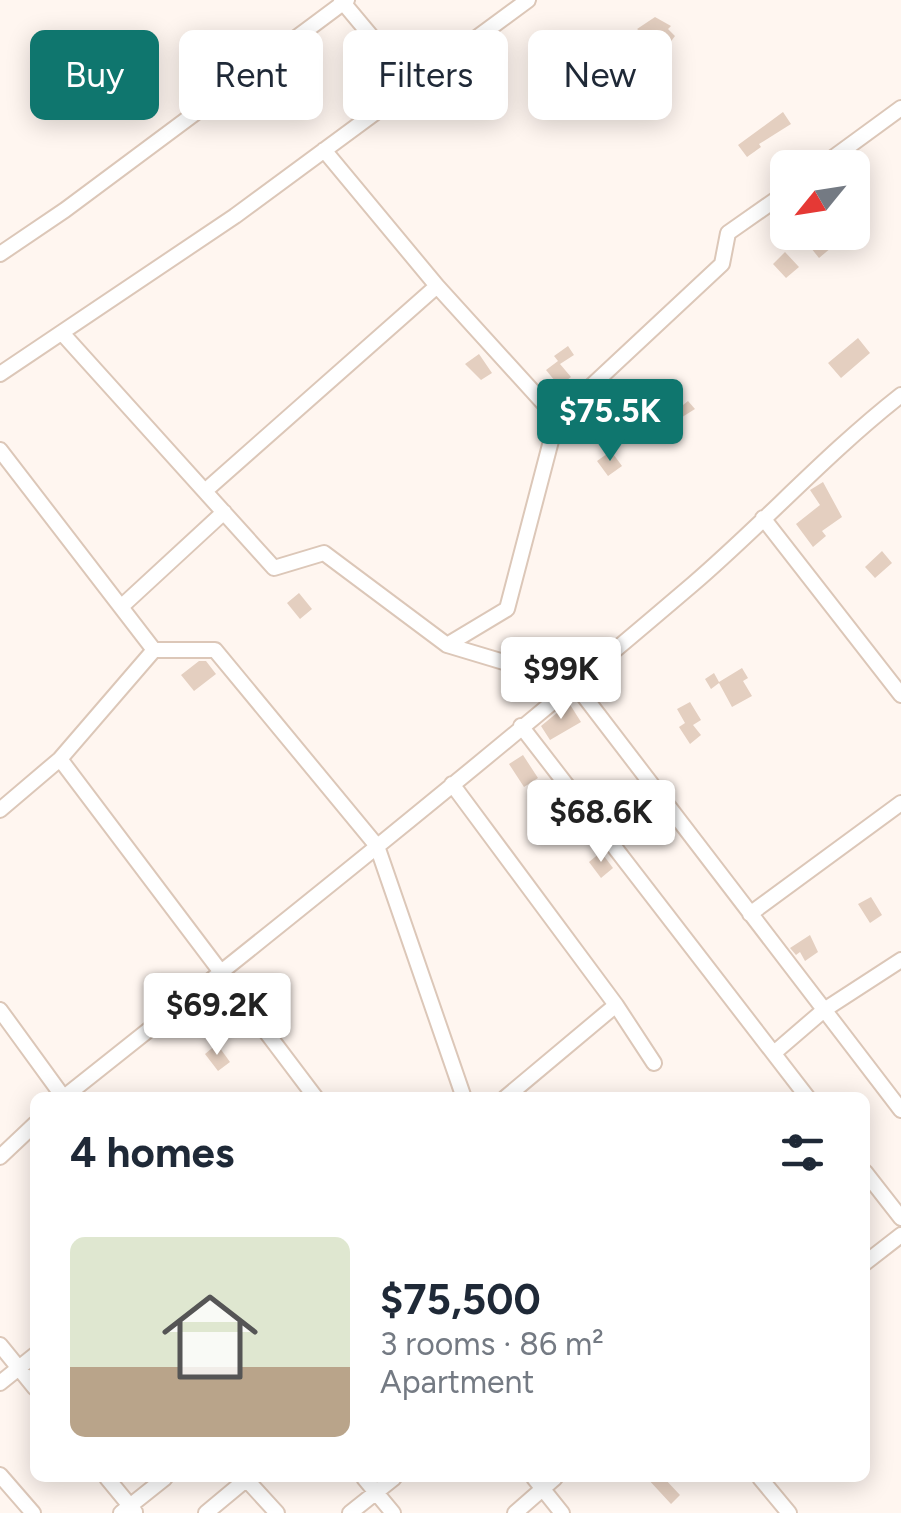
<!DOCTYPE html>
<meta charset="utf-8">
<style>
body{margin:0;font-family:Figtree,sans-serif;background:#f6f6f7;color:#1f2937;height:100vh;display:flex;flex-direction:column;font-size:38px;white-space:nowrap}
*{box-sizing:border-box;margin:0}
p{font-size:32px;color:#747a83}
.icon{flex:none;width:55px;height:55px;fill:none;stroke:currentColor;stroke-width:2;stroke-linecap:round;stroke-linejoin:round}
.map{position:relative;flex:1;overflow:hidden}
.sheet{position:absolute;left:30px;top:1092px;width:840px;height:390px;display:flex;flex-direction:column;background:#fff;border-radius:15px;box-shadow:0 5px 25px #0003}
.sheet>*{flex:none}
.banner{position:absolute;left:30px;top:30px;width:842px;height:90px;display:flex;gap:20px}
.needle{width:65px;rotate:240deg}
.controls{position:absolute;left:770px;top:150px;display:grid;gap:20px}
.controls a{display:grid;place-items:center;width:100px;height:100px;border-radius:15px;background:#fff;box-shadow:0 5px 25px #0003;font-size:50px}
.price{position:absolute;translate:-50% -85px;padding:0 22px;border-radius:10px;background:#fff;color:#222;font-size:32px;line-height:65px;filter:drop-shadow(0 2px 5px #0008)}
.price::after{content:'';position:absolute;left:50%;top:60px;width:30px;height:22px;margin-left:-15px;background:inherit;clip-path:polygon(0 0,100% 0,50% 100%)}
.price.selected{background:#0f766e;color:#fff}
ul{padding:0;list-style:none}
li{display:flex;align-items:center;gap:30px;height:250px;padding:0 40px}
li+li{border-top:2px solid #e0e1e3}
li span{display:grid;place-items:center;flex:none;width:280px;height:200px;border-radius:15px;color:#555}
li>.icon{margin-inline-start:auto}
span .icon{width:120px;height:120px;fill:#fffc;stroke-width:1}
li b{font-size:42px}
h2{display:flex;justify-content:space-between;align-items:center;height:120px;padding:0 40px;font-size:42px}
.chip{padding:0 35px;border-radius:15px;background:#fff;box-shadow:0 5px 25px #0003;font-size:35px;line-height:90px}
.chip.selected{background:#0f766e;color:#fff}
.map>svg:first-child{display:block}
.building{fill:#e4cfc0}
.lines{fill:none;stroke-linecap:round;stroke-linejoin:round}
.minor-casing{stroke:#dcc7b8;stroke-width:18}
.minor{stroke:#fff;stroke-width:14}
</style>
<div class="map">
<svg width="901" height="1513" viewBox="0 0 901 1513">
<rect width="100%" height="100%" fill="#fff6f0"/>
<!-- building -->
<path class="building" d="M655 17 671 26 668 29 675 36 669 44 672 47 656 57 650 52 647 56 639 48 642 44 635 38 641 32 637 29Z
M783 112 791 124 759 144 761 147 747 157 738 145Z
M830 232H850L819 258 811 248Z
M785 252 799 267 786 278 773 264Z
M858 338 870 353 841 378 828 363Z
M568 346 574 355 560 364 571 377 559 386 546 370 558 361 554 356Z
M479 354 492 373 481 380 465 364Z
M688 401 695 409 663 429 657 421 672 414Z
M611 451 622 466 608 476 597 461Z
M823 482 842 517 822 531 826 536 813 547 796 524 820 505 810 490Z
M882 551 892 563 875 578 865 567Z
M299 593 312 609 300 619 287 603Z
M199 661H206L216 674 194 691 181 675Z
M742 668 748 678 743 681 752 696 732 707 719 683 711 689 705 679 714 673 719 682Z
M690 702 701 720 693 725 701 735 690 744 679 727 685 723 677 709Z
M569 703 581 722 550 740 541 726Z
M523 755 538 778 524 787 509 764Z
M601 852 613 868 601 878 589 862Z
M871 897 882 915 870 923 858 904Z
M810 935 818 952 805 961 800 952 796 955 790 948Z
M217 1044 230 1062 218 1071 205 1054Z
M647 1478H664L680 1495 671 1504Z"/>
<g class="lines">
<!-- minor casing -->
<g class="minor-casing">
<path id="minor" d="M341 0 412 85
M324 150 437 286 557 418
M819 168 901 108
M0 254 65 210 347 0
M62 333 274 568 324 553 447 645 574 683 901 1110
M0 374 235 216 528 0
M0 450 154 650H215L377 846 464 1098
M205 491 437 286
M763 518 901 695
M121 607 224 512
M447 645 507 609 557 418 722 264 728 233 788 191
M521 726 808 1098
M60 759 316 1098
M452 784 616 1005 654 1063
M0 810 60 759 154 650
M750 914 901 803
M0 1010 64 1098
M774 1053 824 1010 901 960
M63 1098C276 929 487 760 693 584 764 523 827 453 901 395
M505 1098 616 1005
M0 1157 35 1124
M865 1172 901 1218
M865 1263 901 1235
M0 1345 35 1388
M0 1383 35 1355
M0 1475 33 1513
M107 1478 135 1512
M245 1478 277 1513
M364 1478 393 1513
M534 1478 562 1513
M760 1478 789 1513
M121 1513 165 1478
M206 1513 248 1478
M350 1513 394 1478
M515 1513 555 1478"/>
</g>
<!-- minor -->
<use href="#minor" class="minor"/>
</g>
</svg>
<div class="controls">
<a><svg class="needle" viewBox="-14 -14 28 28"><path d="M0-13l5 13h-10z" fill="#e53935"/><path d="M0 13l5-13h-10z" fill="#747a83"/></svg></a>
</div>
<b class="price selected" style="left:610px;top:464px">$75.5K</b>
<b class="price" style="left:561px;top:722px">$99K</b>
<b class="price" style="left:601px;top:865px">$68.6K</b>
<b class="price" style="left:217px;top:1058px">$69.2K</b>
<div class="banner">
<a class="chip selected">Buy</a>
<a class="chip">Rent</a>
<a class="chip">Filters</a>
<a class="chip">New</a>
</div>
<section class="sheet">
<h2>4 homes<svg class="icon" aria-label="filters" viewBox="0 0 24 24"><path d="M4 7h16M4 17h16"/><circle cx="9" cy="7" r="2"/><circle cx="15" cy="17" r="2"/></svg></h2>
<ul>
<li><span style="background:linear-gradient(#dfe7d0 65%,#b9a48a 0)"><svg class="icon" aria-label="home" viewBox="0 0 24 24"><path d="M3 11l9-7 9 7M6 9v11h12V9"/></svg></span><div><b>$75,500</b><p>3 rooms · 86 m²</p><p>Apartment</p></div></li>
</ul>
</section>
</div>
